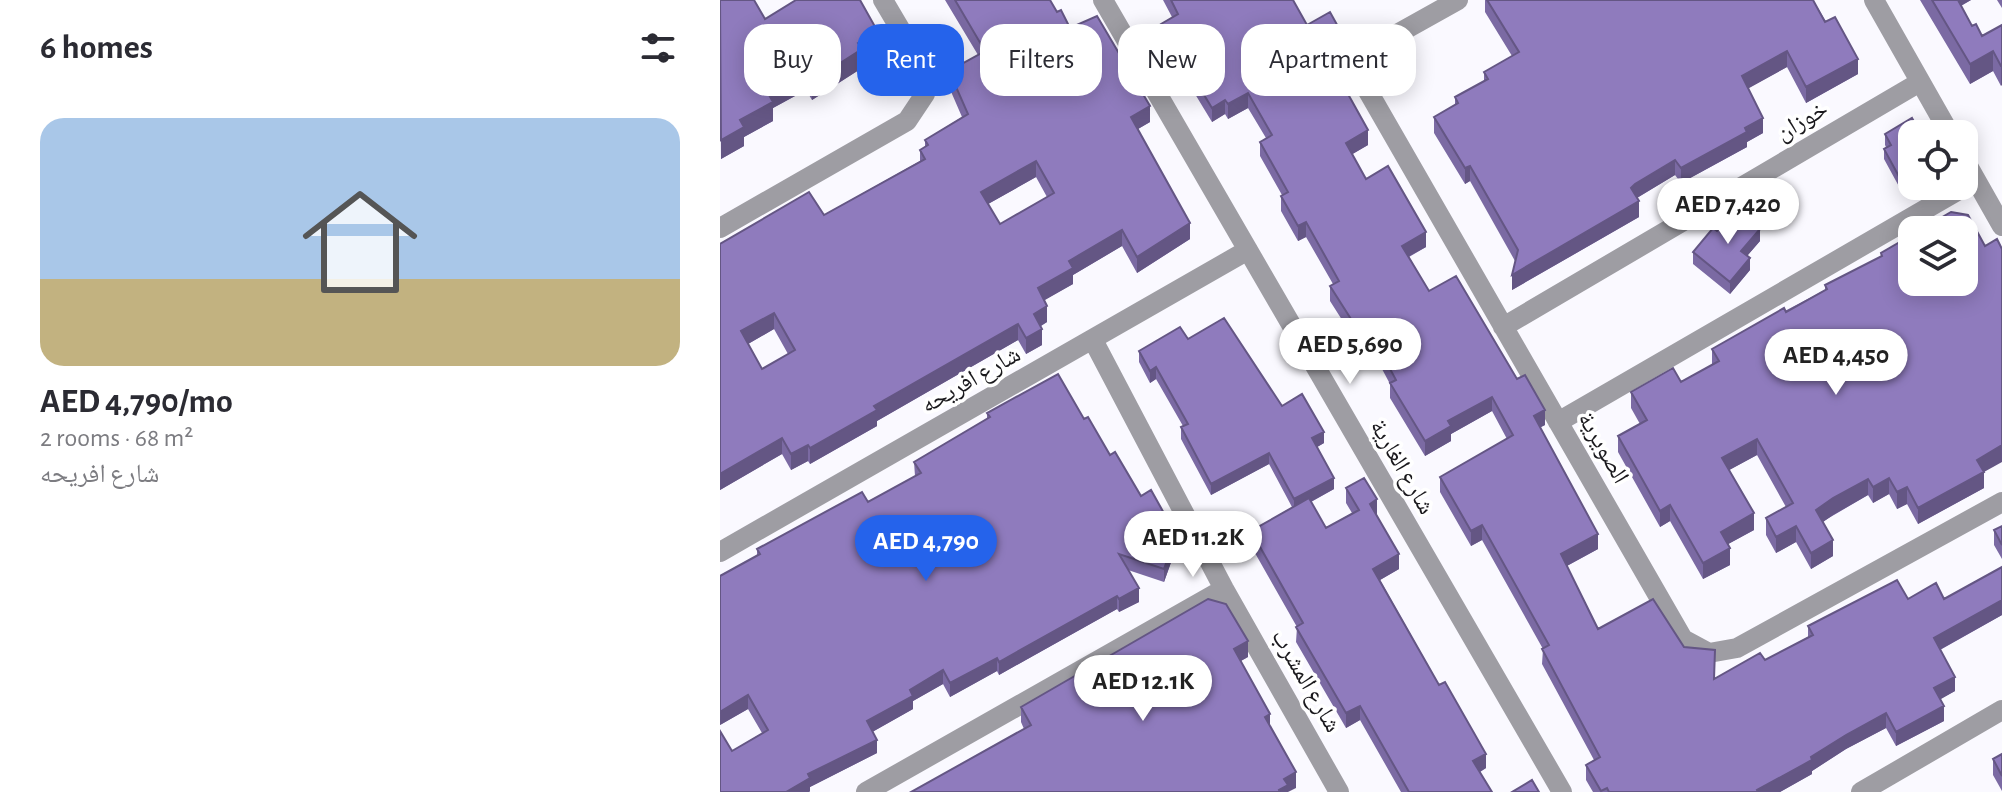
<!DOCTYPE html>
<meta charset="utf-8">
<style>
body{margin:0;font-family:"Alegreya Sans","Noto Naskh Arabic",sans-serif;background:#f2f2f3;color:#2b2b33;height:100vh;display:flex;flex-direction:column;font-size:30px;white-space:nowrap}
*{box-sizing:border-box;margin:0}
p{font-size:26px;color:#7c7c81}
.icon{flex:none;width:44px;height:44px;fill:none;stroke:currentColor;stroke-width:2;stroke-linecap:round;stroke-linejoin:round}
.map{position:relative;flex:1;overflow:hidden}
.drawer{display:flex;flex-direction:column;background:#fff;width:720px}
.drawer>*{flex:none}
.banner{position:absolute;left:24px;top:24px;width:760px;height:72px;display:flex;gap:16px}
.fabs{position:absolute;left:1178px;top:120px;display:grid;gap:16px}
.fabs a{display:grid;place-items:center;width:80px;height:80px;border-radius:16px;background:#fff;box-shadow:0 4px 20px #0003;font-size:40px}
.price{position:absolute;translate:-50% -68px;padding:0 18px;border-radius:28px;background:#fff;color:#222;font-size:26px;line-height:52px;filter:drop-shadow(0 2px 4px #0008)}
.price::after{content:'';position:absolute;left:50%;top:48px;width:24px;height:18px;margin-left:-12px;background:inherit;clip-path:polygon(0 0,100% 0,50% 100%)}
.price.current{background:#2563eb;color:#fff}
ul{padding:0;list-style:none}
li{display:grid;align-content:center;gap:16px;height:424px;padding:0 40px}
li span{display:grid;place-items:center;height:248px;border-radius:24px;color:#555}
li>.icon{margin-inline-start:auto}
span .icon{width:144px;height:144px;fill:#fffc;stroke-width:1}
li b{font-size:34px}
h2{display:flex;justify-content:space-between;align-items:center;height:96px;padding:0 40px;font-size:34px}
.pill{padding:0 28px;border-radius:24px;background:#fff;box-shadow:0 4px 20px #0003;font-size:28px;line-height:72px}
.pill.current{background:#2563eb;color:#fff}
main{display:flex;flex:1;min-height:0}
.map>svg:first-child{display:block}
.lines{fill:none;stroke-linecap:round;stroke-linejoin:round}
.street{stroke:#9e9da3;stroke-width:20}
.wall{fill:#7b6aa3;fill-rule:evenodd}
.shaded-wall{fill:#645684}
.building{fill:#8f7bbd;stroke:#645684;stroke-width:2;fill-rule:evenodd}
.labels{text-anchor:middle;dominant-baseline:central;stroke-width:7;stroke-linejoin:round;paint-order:stroke}
.street-label{font-size:24px;fill:#1a191d;stroke:#fff}
</style>
<main>
<section class="drawer">
<h2>6 homes<svg class="icon" aria-label="filters" viewBox="0 0 24 24"><path d="M4 7h16M4 17h16"/><circle cx="9" cy="7" r="2"/><circle cx="15" cy="17" r="2"/></svg></h2>
<ul>
<li><span style="background:linear-gradient(#a9c7e8 65%,#c2b280 0)"><svg class="icon" aria-label="home" viewBox="0 0 24 24"><path d="M3 11l9-7 9 7M6 9v11h12V9"/></svg></span><div><b>AED 4,790/mo</b><p>2 rooms · 68 m²</p><p>شارع افريحه</p></div></li>
</ul>
</section>
<div class="map">
<svg width="1282" height="792" viewBox="0 0 1282 792">
<rect width="100%" height="100%" fill="#faf9ff"/>
<g class="lines">
<!-- street -->
<path class="street" d="M383 0 842 792
M738 0 661 43 650 61 645 86 963 639 989 653 1017 648 1282 502
M1154 0 1230 134
M1244 159 1282 226
M0 228 187 121 205 94 202 66 163 0
M783 327 1200 82
M373 340 504 589 619 792
M838 422 1256 180
M0 552 528 250
M146 792 504 589
M1141 792 1282 710"/>
</g>
<!-- wall -->
<path class="wall" d="M0 0 45 19 158 50 142 60V68L92 100 86 90 53 108V121L24 137V146L1 159Z
M225 0H330L337 12 430 122 418 129 470 239 417 273 402 246 353 275V284L324 300 327 322 321 326 322 345 306 354 298 340 157 421V426L90 464 88 461 71 470 62 454 0 490V244L104 215 200 161V150L205 147V140L242 117 229 87V71L258 55ZM316 177 327 197 280 224 268 204ZM54 329 68 354 42 369 28 344Z
M443 0H573L587 25 620 45 605 54 648 145 632 154 646 179 706 247 689 257 709 291 797 379 825 425 820 427 878 549 847 566 878 629 964 647 995 665 994 678 1045 660 1088 637V626L1188 599H1224L1282 567V615L1220 650 1235 691 1220 699 1224 721 1176 746 1166 728 1126 749 1092 771V774L1060 792H873L866 780V765L874 760 822 664 823 649 762 540 751 546 720 492V477L787 439 772 411 731 434V441L705 456 670 398V384L653 352 645 356 610 301V286L613 284 586 237 578 241 561 211V196L562 195 540 156V142L546 138 528 108 508 119 505 114 492 122 441 38V24L452 17Z
M765 0H1093L1138 74 1086 103 1067 67 1028 88 1043 133 1027 142V147L961 183 955 175 917 198 919 217 792 290 795 261 750 181 745 184 714 133V117L735 105V97L764 81V72L792 56 765 12Z
M1200 0H1251L1241 6 1252 26 1262 36 1282 25 1281 86 1273 71 1250 84Z
M1277 0H1282V8Z
M1165 134 1193 186 1182 192 1164 159V149L1166 147 1165 145Z
M997 231 1040 241 1027 256 1030 270 1010 294 973 264V252Z
M1161 253 1264 472V488L1198 524 1187 504 1177 509 1169 494 1153 503 1148 495 1102 522 1113 556 1091 569 1076 542 1056 553 1046 535V518L1066 507 1037 455 1009 470 1034 530 1008 544 1010 565 983 579 950 521 940 527 898 452V436L920 424 911 408V392L961 382 992 365V349L1105 290V285L1161 257Z
M468 339 562 406 604 443 597 447 614 489 591 502 606 528 632 513 626 503V488L657 514 656 515 679 569 660 580 766 768 760 772 772 792H681L640 720 626 728 576 642 577 627 531 546V531L572 507 549 464 491 495 461 439V427L463 426 436 379 430 383 419 362V351Z
M267 413 364 419 445 528 435 534 454 554 444 582 408 570 419 602 399 612 397 609 279 675 277 671 230 697 223 684 193 701V709L152 732 157 753 90 787V791L89 792H0L12 751 42 733 28 709 0 725 37 556V549L148 502 195 476 194 462 267 419Z
M1282 526V559L1274 545V530Z
M528 657 520 661 550 726 576 788 304 729 301 722V707Z
M1282 754V791L1273 775V759Z"/>
<!-- shaded-wall -->
<path class="shaded-wall" d="M1233 0H1251L1233 10Z
M620 30V45L599 57V42Z
M158 32V50L142 60V68L92 100V81L138 43Z
M1067 51V67L1022 92V76Z
M1273 51V71L1250 84V64Z
M1138 59V74L1086 103V87Z
M1281 66H1282V85L1281 86Z
M86 71V90L53 108V121L24 137V146L1 159V140L48 93Z
M528 93V108L508 119V104Z
M505 100V114L492 122V108Z
M430 106V122L411 133V117Z
M1043 118V133L1027 142V147L961 183V168Z
M648 130V145L626 158V143Z
M955 160V175L915 199 911 188 915 184Z
M316 161V177L261 208V192Z
M750 166V181L745 184V168Z
M1192 176V186H1193L1182 192V182Z
M919 201V217L792 290V275Z
M586 222V237L578 241V226Z
M470 223V239L417 273V257Z
M1040 229V241L1021 263V251Z
M402 230V246L353 275V284L318 304V288L349 261Z
M706 232V247L682 260V246Z
M1030 258V270L1010 294V282Z
M327 306V322L314 330V314Z
M54 313V329L21 348V331Z
M298 324V340L157 421V426L90 464V448L154 406Z
M322 329V345L306 354V338Z
M653 337V352L645 356V341Z
M436 367V379L430 383V371Z
M772 397V411L731 434V441L705 456V441L728 421Z
M825 410V425L814 431V416Z
M604 432V443L592 450V438Z
M62 438V454L0 490V474Z
M1037 439V455L1002 474V458Z
M88 445V461L71 470V454Z
M1282 445V462L1264 472V488L1198 524V508L1257 460Z
M549 453V464L491 495V484Z
M614 478V489L574 511V499Z
M1169 478V494L1153 503V487Z
M1148 479V495L1113 515 1096 527V510L1113 498Z
M1187 487V504L1177 509V492Z
M657 499V514L650 519V504Z
M950 505V521L940 527V511Z
M1034 513V530L1001 548V532Z
M445 515V528L420 542V529Z
M762 525V540L751 546V531Z
M1076 526V542L1056 553V537Z
M878 534V549L841 569V554Z
M1113 540V556L1091 569V553Z
M454 541V554L444 582V569Z
M1010 548V565L983 579V563Z
M679 554V569L653 584V569Z
M419 588V602L399 612V599Z
M397 596V609L279 675V662Z
M1282 600V615L1214 653V638Z
M528 641V657L514 665V649Z
M277 658V671L230 697V683Z
M223 670V684L193 701V709L147 735V721L190 690Z
M1235 677V691L1214 703V688Z
M28 695V709L0 725V712Z
M640 706V720L626 728V713Z
M1224 706V721L1176 746V732Z
M1166 713V728L1126 749 1092 771V774L1060 792H1037V790L1126 735Z
M550 714V729L545 717Z
M157 740V753L90 787V791L89 792H66L88 774Z
M766 754V768L753 776V761Z
M576 772V788L568 792H559L564 779Z"/>
<!-- building -->
<path class="building" d="M0 0H34L45 19 76 0H140L158 32 138 43 142 49 92 81 86 71 48 93 53 102 20 120 24 127 1 140Z
M235 0H330L337 12 341 10 350 28 377 16 430 106 411 117 470 223 417 257 402 230 349 261 353 268 318 288 327 306 314 314 322 329 306 338 298 324 154 406 157 410 90 448 88 445 71 454 62 438 0 474V244L89 192 104 215 205 159 200 150 208 145 205 140 248 114 229 71 265 51ZM316 161 334 193 280 224 261 192ZM54 313 75 350 42 369 21 331Z
M451 0H573L587 25 610 12 620 30 599 42 648 130 626 143 646 179 668 166 706 232 682 246 709 291 736 276 797 379 805 375 825 410 814 416 878 534 841 554 878 629 933 599 964 647 995 650 994 679 1040 653 1045 660 1093 635 1088 626 1177 580 1188 599 1216 583 1224 599 1282 567V600L1214 638 1235 677 1214 688 1224 706 1176 732 1166 713 1126 735 1091 757 1092 760 1037 790 1038 792H889L887 788 881 791 866 765 880 757 822 649 829 645 762 525 751 531 720 477 793 435 772 397 728 421 731 426 705 441 670 383 676 380 653 337 645 341 610 286 619 281 586 222 578 226 561 196 568 192 540 142 552 135 528 93 508 104 505 100 492 108 441 24 458 14Z
M767 0H1093L1105 22 1115 17 1138 59 1086 87 1067 51 1022 76 1043 118 1025 128 1027 132 961 168 955 160 915 184 911 188 919 201 792 275 798 250 750 166 745 168 714 117 738 103 735 97 768 79 764 72 799 52Z
M1212 0H1238L1252 26 1256 24 1262 36 1282 25V66H1281L1273 51 1250 64Z
M1192 118 1201 134H1192V176L1182 182 1164 149 1171 145 1165 134Z
M1017 209 1040 229 1021 251 1030 258 1010 282 973 252 993 228 997 231Z
M1231 212 1248 215 1265 246 1277 239 1282 249V445L1257 460 1264 472 1198 508 1187 487 1177 492 1169 478 1153 487 1148 479 1113 498 1096 510 1113 540 1091 553 1076 526 1056 537 1046 518 1073 503 1037 439 1002 458 1034 513 1001 532 1010 548 983 563 950 505 940 511 898 436 927 420 911 392 953 368 961 382 999 361 992 349 1064 308 1066 312 1107 289 1105 285 1162 256 1161 253 1192 235V282H1244V230H1200Z
M504 318 562 406 582 394 604 432 592 438 614 478 574 499 549 453 491 484 461 427 468 424 436 367 430 371 419 351 460 327 468 339Z
M338 374 364 419 368 417 390 455 395 452 421 496 431 490 445 515 420 529 454 541 444 569 399 554 419 588 399 599 397 596 279 662 277 658 230 683 223 670 190 690 193 696 147 721 157 740 88 774 90 778 66 792H0V731L12 751 48 730 28 695 0 712V576L40 554 37 549 142 492 148 502 201 473 194 462 270 417 267 413Z
M644 478 657 499 650 504 679 554 653 569 719 685 725 682 766 754 753 761 772 792H689L640 706 626 713 576 627 583 623 531 531 589 498 606 528 639 510 626 488Z
M1282 526V545L1274 530Z
M488 599 506 604 528 641 514 649 550 714 545 717 576 772 564 779 568 785 559 790 560 792H191L311 725 301 707Z
M1282 754V776L1273 759Z
M812 780 819 792H792Z"/>
<g class="labels">
<!-- street labels -->
<g class="street-label">
<text transform="translate(1082 121) rotate(-30)">خوزان</text>
<text transform="translate(251 380) rotate(-30)">شارع افريحه</text>
<text transform="translate(883 448) rotate(60)">الصويرية</text>
<text transform="translate(682 467) rotate(60)">شارع الغارية</text>
<text transform="translate(586 681) rotate(60)">شارع المشرب</text>
</g>
</g>
</svg>
<div class="fabs">
<a><svg class="icon" aria-label="locate" viewBox="0 0 24 24"><circle cx="12" cy="12" r="6"/><path d="M12 2v4M12 18v4M2 12h4M18 12h4"/></svg></a>
<a><svg class="icon" aria-label="layers" viewBox="0 0 24 24"><path d="M12 4l9 5-9 5-9-5zM3 14l9 5 9-5"/></svg></a>
</div>
<b class="price" style="left:1008px;top:246px">AED 7,420</b>
<b class="price" style="left:630px;top:386px">AED 5,690</b>
<b class="price" style="left:1116px;top:397px">AED 4,450</b>
<b class="price" style="left:473px;top:579px">AED 11.2K</b>
<b class="price current" style="left:206px;top:583px">AED 4,790</b>
<b class="price" style="left:423px;top:723px">AED 12.1K</b>
<div class="banner">
<a class="pill">Buy</a>
<a class="pill current">Rent</a>
<a class="pill">Filters</a>
<a class="pill">New</a>
<a class="pill">Apartment</a>
</div>
</div>
</main>
